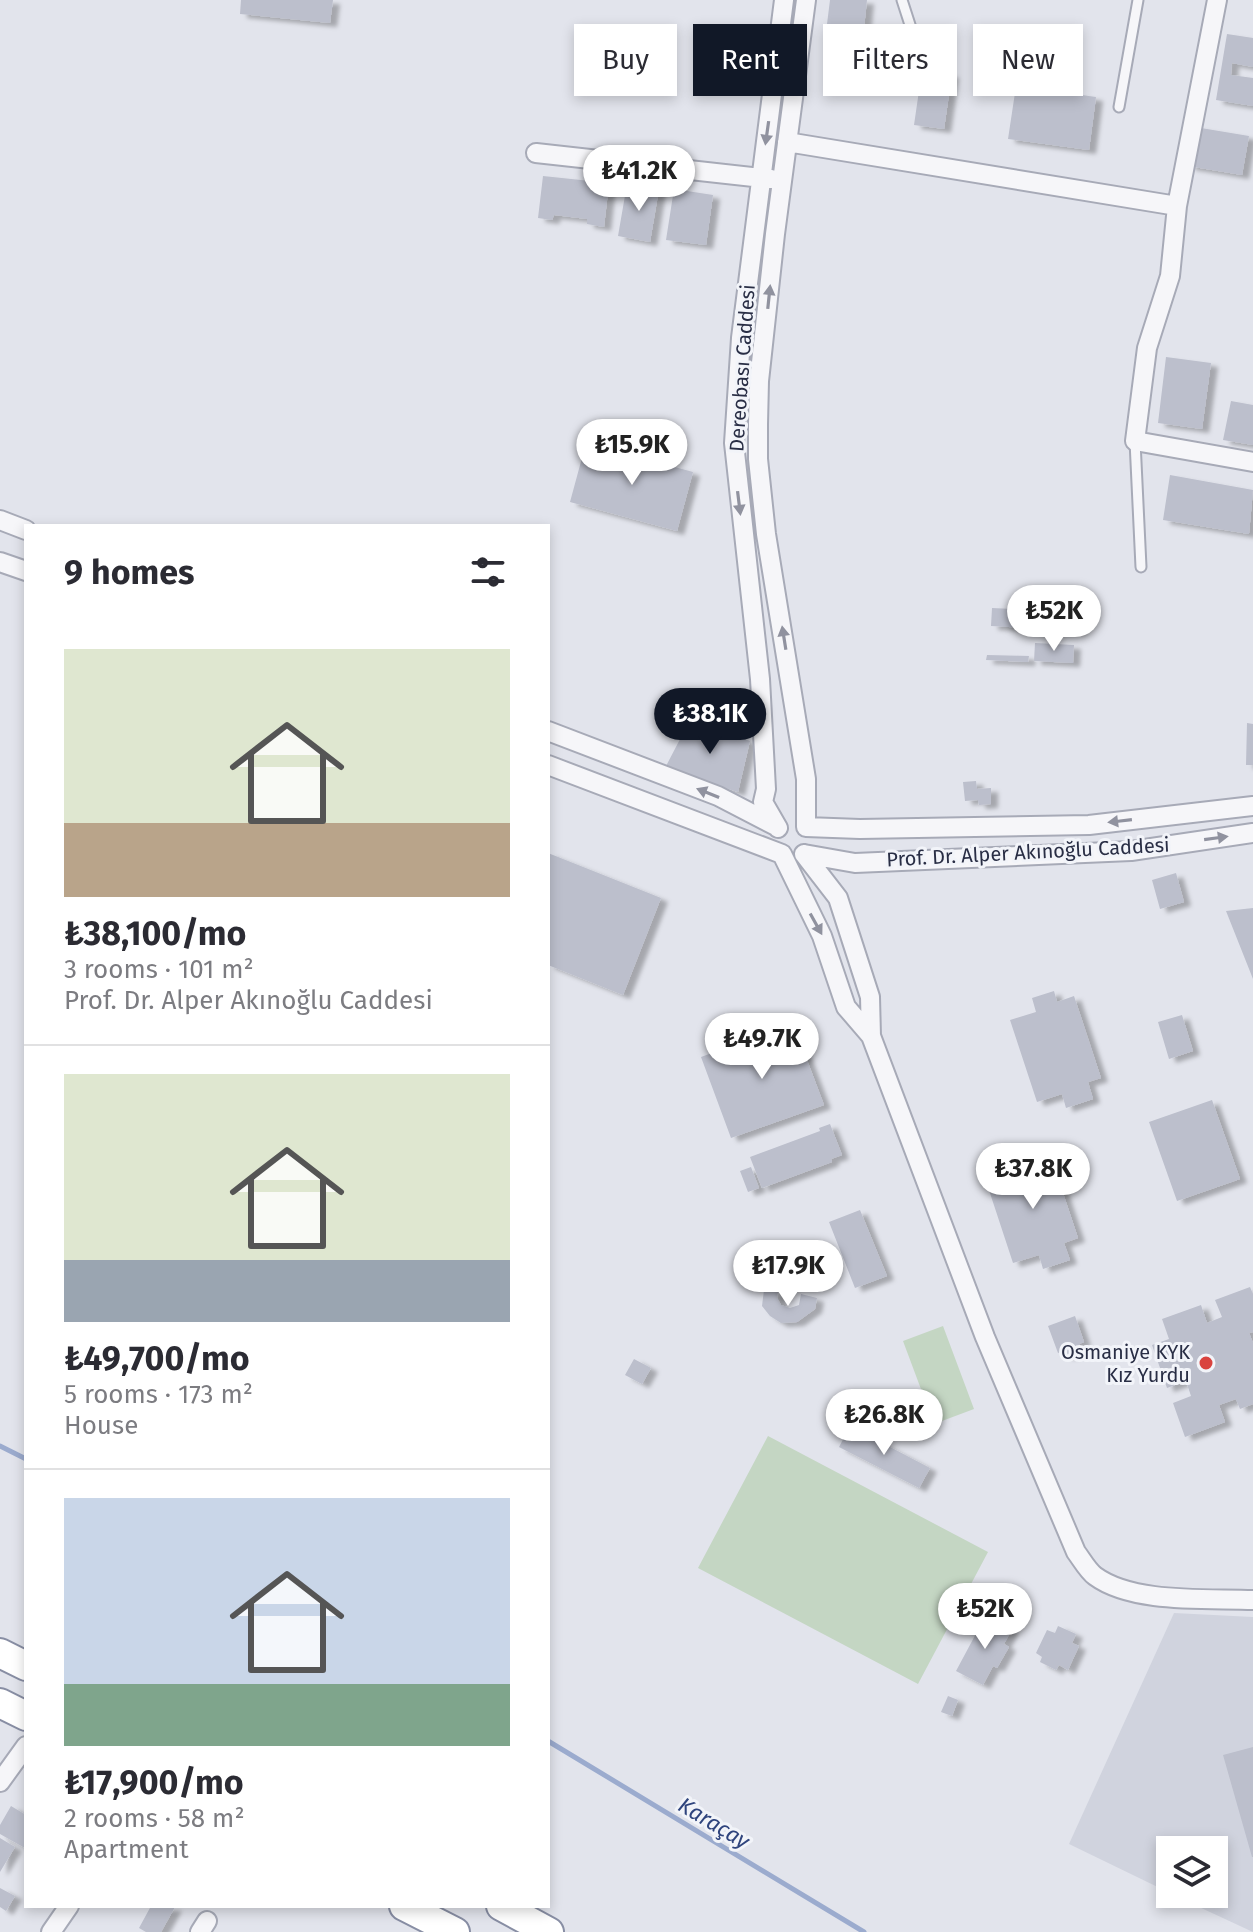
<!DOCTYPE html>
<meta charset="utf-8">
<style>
body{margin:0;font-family:"Fira Sans",sans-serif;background:#f2f2f3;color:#2b2b33;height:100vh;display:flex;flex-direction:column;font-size:30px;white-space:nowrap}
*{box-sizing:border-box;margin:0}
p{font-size:26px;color:#7c7c81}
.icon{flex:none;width:44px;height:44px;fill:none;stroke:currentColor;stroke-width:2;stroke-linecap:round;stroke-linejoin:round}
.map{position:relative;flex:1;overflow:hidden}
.sheet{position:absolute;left:24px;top:524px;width:526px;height:1384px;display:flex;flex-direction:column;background:#fff;border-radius:0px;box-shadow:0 4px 12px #0003}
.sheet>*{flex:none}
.guide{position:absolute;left:574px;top:24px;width:558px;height:72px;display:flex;gap:16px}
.buttons{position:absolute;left:1156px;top:1836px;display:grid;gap:16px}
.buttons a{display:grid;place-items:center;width:72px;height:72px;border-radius:0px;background:#fff;box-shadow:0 4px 12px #0003;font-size:40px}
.price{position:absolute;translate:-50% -68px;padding:0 18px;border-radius:28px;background:#fff;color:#222;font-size:26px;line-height:52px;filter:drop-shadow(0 2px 4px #0008)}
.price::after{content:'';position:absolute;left:50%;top:48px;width:24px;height:18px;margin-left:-12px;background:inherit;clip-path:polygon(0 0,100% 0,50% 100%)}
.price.active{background:#111827;color:#fff}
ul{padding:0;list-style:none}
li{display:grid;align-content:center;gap:16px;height:424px;padding:0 40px}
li+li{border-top:2px solid #e1e1e2}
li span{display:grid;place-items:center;height:248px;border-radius:0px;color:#555}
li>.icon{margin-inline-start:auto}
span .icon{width:144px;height:144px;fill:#fffc;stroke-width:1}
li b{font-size:34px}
h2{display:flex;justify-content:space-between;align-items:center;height:96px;padding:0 40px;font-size:34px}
.chip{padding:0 28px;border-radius:0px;background:#fff;box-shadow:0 4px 12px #0003;font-size:28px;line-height:72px}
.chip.active{background:#111827;color:#fff}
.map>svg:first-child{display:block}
.built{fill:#d0d3de}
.green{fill:#c4d6c3}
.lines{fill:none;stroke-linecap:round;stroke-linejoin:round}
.stream{stroke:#9babce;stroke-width:5}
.building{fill:#bcbfcc;filter:url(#shadow)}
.service-casing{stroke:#a7aab7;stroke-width:13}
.minor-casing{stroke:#a7aab7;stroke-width:22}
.trunk-casing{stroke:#888ea4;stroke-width:32}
.service{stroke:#f6f6f9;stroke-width:9}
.minor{stroke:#f6f6f9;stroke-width:18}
.trunk{stroke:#fff;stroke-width:28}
.oneway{fill:#90929f}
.poi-dot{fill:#d9433f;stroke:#f2f4f9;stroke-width:3}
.labels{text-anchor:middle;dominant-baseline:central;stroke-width:6;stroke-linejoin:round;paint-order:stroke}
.street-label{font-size:20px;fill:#292e45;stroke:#f2f4f9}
.poi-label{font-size:20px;fill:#292e45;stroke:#f2f4f9;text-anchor:end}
.water-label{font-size:22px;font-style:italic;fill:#2f447d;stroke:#f2f4f9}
</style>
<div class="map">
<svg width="1253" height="1932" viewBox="0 0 1253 1932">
<defs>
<filter id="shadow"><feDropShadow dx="7" dy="4" stdDeviation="2" flood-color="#0004"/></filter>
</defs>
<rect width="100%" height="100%" fill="#e2e4ec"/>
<!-- built -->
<path class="built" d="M1174 1613 1253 1617V1932L1171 1894H1214V1850H1170V1893L1069 1844Z"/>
<!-- green -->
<path class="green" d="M943 1326 974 1409 934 1424 903 1341Z
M768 1436 988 1552 918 1684 698 1568Z"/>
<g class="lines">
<!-- stream -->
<path class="stream" d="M0 1446 26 1459
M548 1741 864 1932"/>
</g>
<!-- building -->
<path class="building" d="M241 0H333L330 23 240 14Z
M830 0H867L864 28 827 24Z
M1227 34 1253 38V67L1232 63 1231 75 1253 78V106L1216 100Z
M922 70 952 74 944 129 914 125Z
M1016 86 1096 97 1089 150 1008 139Z
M1195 127 1249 136 1242 175 1188 166Z
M543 176 609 183 604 227 587 224V219L554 215 552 220 538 218Z
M627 184 659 189 650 242 618 236Z
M674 189 713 195 706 245 666 240Z
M1166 357 1211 363 1202 429 1158 423Z
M1231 401 1253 405V445L1223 440Z
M586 443 693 472 677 531 570 502Z
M1170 475 1253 490 1249 534 1163 520Z
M992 608 1080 612 1079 631 991 626Z
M1035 643 1074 645 1073 663 1034 661Z
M987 655 1029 656 1028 662 986 660Z
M690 720 750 741 738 792 665 768Z
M1247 723 1253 724V765H1246Z
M976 781 977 789 991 788V804L979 805 978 800 965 801 963 782Z
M548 853 661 898 623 995 548 965Z
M1176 873 1184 902 1160 909 1152 880Z
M1253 908V979L1226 911Z
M1054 991 1057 1002 1074 996 1101 1078 1088 1082 1093 1099 1066 1108 1062 1094 1037 1102 1010 1020 1036 1012 1032 998Z
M1182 1015 1193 1051 1169 1059 1158 1022Z
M793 1023 824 1105 731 1138 701 1057Z
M1212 1100 1240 1179 1177 1201 1149 1122Z
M830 1124 842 1155 831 1159 832 1162 762 1188 750 1157 820 1131 819 1128Z
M1030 1152 1034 1163 1051 1157 1078 1238 1064 1243 1070 1260 1043 1269 1039 1255 1013 1263 986 1181 1013 1172 1008 1159Z
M751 1167 759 1188 748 1192 740 1171Z
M860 1210 887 1276 855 1288 829 1222Z
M1250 1287 1253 1294V1332L1249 1333 1253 1343V1404L1240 1409 1236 1399 1219 1405 1225 1422 1185 1437 1173 1403 1191 1396 1186 1381 1167 1388 1152 1345 1169 1339 1162 1319 1201 1305 1207 1323 1222 1317 1215 1300Z
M764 1290 778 1292 777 1298 781 1305 790 1308 799 1305 801 1294 817 1298 815 1309 797 1322 781 1323 770 1316 762 1306Z
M1075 1316 1084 1342 1079 1344 1081 1351 1066 1356 1064 1351 1058 1353 1048 1326Z
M634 1359 651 1368 642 1384 625 1375Z
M850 1426 930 1468 919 1488 839 1447Z
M986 1615 1012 1629 1004 1644 1009 1647 997 1668 993 1666 983 1685 956 1671Z
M1058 1626 1076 1634 1072 1643 1079 1646 1068 1670 1059 1665 1056 1670 1040 1662 1042 1657 1036 1653 1047 1630 1055 1633Z
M948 1696 958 1700 952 1716 941 1712Z
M1253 1747V1857H1252L1223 1755Z
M11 1806 26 1815 25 1848 0 1834V1825Z
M0 1838 15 1847 0 1872Z
M0 1888 15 1896 6 1911 0 1907Z
M151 1906 175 1907 161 1932H146L139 1928Z"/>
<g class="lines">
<!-- service casing -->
<g class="service-casing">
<path id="service" d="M902 0 912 31 913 59
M1119 107 1138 0
M1135 441 1141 567"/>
</g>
<!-- minor casing -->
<g class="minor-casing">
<path id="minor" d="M806 0 775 234 759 381 758 424V459L766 534 806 779V827L860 829 1089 825 1253 806
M1217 0 1177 206 1170 276 1147 348 1135 441 1253 462
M787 142 1177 206
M536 153 771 179
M0 520 26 530
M0 562 26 571
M548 731 718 796 776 826
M548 765 782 854 822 936 846 1007 871 1036
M778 828 763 802 766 789 760 679 734 443 741 338 784 0
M804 854 838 898 870 997 871 1036 985 1337 1076 1552C1082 1560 1088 1571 1095 1576 1133 1604 1207 1598 1253 1600
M804 854 855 863 1131 851 1253 833
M0 1782 26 1746
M51 1932 69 1906
M200 1932 207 1921"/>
</g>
<!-- trunk casing -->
<g class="trunk-casing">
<path id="trunk" d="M0 1653 26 1666
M0 1703 26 1716
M404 1906 455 1932
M501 1906 549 1932"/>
</g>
<!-- service -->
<use href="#service" class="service"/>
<!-- minor -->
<use href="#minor" class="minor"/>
<!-- trunk -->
<use href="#trunk" class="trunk"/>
</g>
<!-- one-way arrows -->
<defs><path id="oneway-solid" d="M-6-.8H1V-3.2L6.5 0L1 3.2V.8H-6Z" transform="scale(2)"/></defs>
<g class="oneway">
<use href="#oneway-solid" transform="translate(767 133) rotate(98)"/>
<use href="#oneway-solid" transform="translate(769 297) rotate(-84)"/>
<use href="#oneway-solid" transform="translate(739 503) rotate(83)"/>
<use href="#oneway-solid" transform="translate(784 638) rotate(-99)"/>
<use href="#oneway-solid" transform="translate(708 793) rotate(-158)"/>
<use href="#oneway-solid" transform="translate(1120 821) rotate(173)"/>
<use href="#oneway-solid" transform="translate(1216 838) rotate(-8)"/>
<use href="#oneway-solid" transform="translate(816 924) rotate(61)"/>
</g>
<!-- markers -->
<circle class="poi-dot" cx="1206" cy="1363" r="8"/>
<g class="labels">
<!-- street labels -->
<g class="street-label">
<text transform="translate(742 368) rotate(-86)">Dereobası Caddesi</text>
<text transform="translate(1028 852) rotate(-3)">Prof. Dr. Alper Akınoğlu Caddesi</text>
</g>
<!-- poi labels -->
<g class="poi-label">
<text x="1190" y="1352">Osmaniye KYK<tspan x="1190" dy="23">Kız Yurdu</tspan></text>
</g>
<!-- water labels -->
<g class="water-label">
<text transform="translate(714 1823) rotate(31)">Karaçay</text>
</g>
</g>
</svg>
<div class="buttons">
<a><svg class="icon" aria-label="layers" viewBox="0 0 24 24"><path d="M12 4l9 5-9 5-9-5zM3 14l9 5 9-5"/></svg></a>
</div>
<b class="price" style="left:639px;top:213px">₺41.2K</b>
<b class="price" style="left:632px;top:487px">₺15.9K</b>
<b class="price" style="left:1054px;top:653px">₺52K</b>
<b class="price active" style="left:710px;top:756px">₺38.1K</b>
<b class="price" style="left:762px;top:1081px">₺49.7K</b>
<b class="price" style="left:1033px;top:1211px">₺37.8K</b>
<b class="price" style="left:788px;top:1308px">₺17.9K</b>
<b class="price" style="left:884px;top:1457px">₺26.8K</b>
<b class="price" style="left:985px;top:1651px">₺52K</b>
<div class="guide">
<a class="chip">Buy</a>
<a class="chip active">Rent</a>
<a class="chip">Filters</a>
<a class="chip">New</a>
</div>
<section class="sheet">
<h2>9 homes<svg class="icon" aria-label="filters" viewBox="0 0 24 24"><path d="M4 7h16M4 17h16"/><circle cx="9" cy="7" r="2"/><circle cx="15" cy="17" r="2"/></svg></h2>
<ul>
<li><span style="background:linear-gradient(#dfe7d0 70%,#b9a48a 0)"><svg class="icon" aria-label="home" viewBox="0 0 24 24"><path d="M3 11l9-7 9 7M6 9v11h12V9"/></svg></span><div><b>₺38,100/mo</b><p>3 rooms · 101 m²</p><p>Prof. Dr. Alper Akınoğlu Caddesi</p></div></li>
<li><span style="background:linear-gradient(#dfe7d0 75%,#9aa5b1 0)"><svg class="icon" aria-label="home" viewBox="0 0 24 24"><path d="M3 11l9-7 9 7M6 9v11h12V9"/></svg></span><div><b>₺49,700/mo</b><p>5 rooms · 173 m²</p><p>House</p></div></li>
<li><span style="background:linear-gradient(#c9d6e8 75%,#7fa58c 0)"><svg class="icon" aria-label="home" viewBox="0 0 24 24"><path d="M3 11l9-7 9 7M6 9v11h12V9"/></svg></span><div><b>₺17,900/mo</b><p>2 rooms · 58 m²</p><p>Apartment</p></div></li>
</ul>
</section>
</div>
